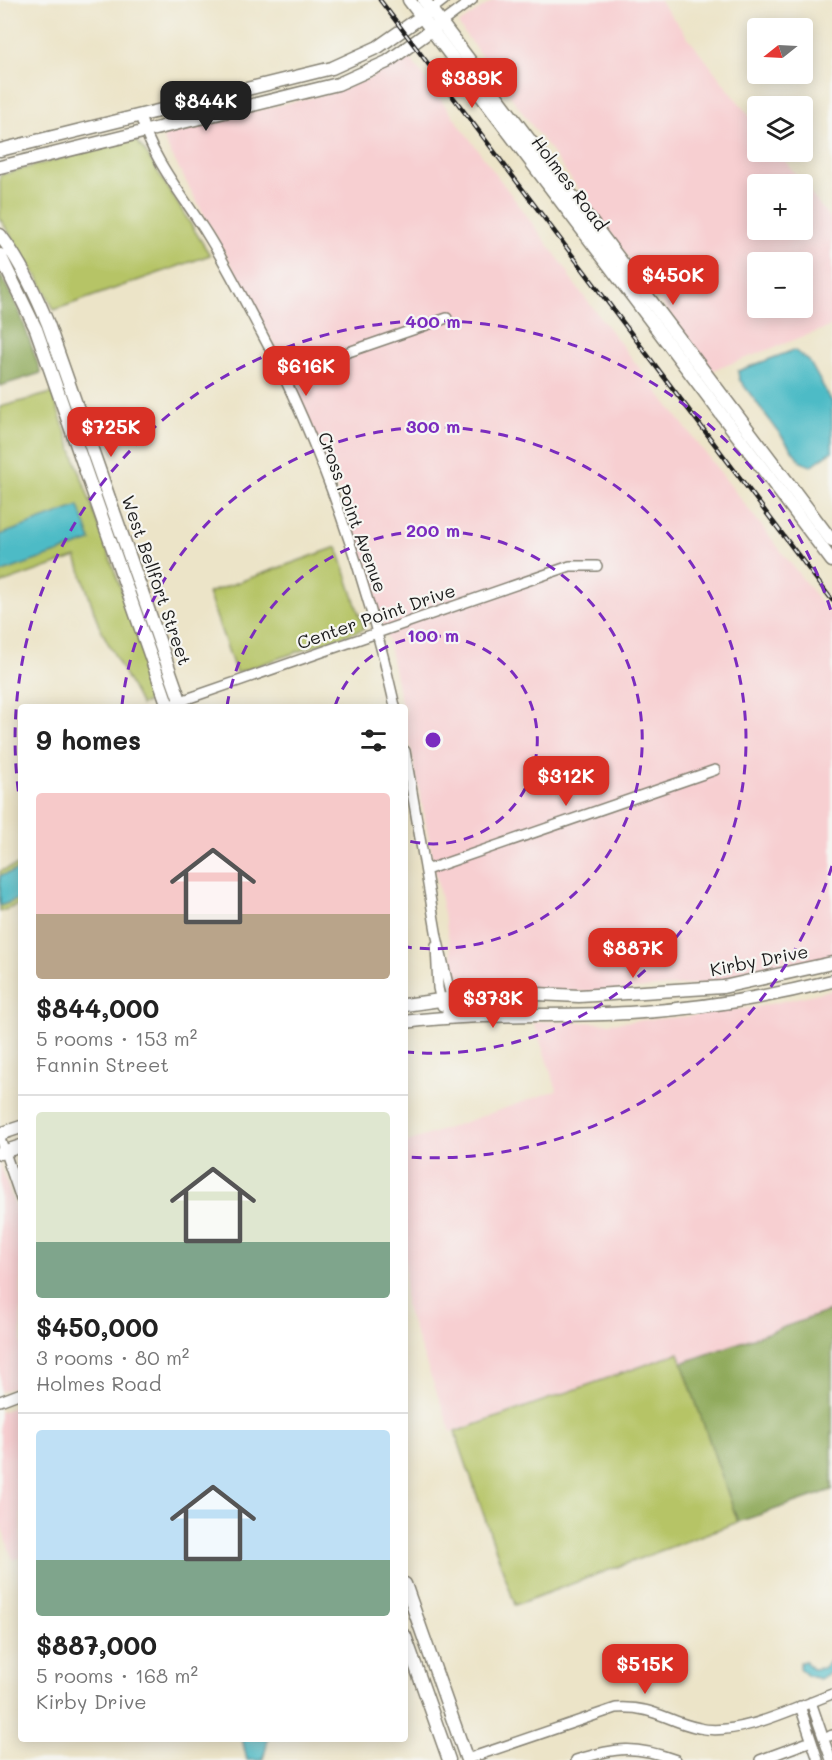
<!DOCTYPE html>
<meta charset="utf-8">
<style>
body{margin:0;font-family:Mali,sans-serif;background:#f2f2f2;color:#222;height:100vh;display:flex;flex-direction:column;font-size:22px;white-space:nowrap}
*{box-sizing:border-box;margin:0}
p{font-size:20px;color:#767676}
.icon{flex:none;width:33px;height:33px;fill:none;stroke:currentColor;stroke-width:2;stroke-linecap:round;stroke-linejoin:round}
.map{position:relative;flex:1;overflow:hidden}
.sheet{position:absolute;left:18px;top:704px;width:390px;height:1038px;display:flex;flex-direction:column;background:#fff;border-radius:6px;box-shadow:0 3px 15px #0003}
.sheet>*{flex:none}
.needle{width:39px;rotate:252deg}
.controls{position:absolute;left:747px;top:18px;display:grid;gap:12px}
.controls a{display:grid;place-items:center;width:66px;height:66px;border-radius:6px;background:#fff;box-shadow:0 3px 15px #0003;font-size:30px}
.price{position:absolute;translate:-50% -51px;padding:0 14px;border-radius:12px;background:#d93025;color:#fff;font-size:20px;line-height:39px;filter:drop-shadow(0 2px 3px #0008)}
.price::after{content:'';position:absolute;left:50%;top:36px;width:18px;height:14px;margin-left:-9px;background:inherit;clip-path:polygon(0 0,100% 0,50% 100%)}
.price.on{background:#222;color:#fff}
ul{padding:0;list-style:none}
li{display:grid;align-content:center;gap:12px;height:318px;padding:0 18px}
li+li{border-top:2px solid #e0e0e0}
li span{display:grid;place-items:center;height:186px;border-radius:6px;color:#555}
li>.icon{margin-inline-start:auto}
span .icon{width:108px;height:108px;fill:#fffc;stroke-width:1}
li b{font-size:26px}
h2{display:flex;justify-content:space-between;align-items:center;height:72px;padding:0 18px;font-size:26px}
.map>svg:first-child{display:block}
.built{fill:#f7cfd1;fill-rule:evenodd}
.green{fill:#b6c466;stroke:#697041;stroke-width:1.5}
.forest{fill:#90aa5b;stroke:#56633c;stroke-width:1.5}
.water{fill:#4dbbc6;stroke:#346c71;stroke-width:1.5}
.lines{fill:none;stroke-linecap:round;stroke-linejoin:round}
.minor-casing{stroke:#848072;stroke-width:12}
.major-casing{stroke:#848072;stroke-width:15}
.minor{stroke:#fff;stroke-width:9}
.major{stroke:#fff;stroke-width:12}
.rail-casing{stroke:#1c1c1c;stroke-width:4.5}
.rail{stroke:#f6f6f2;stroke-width:2;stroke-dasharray:7;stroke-linecap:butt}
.ring{fill:none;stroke:#7b2cbf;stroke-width:3;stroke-dasharray:10 8}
.labels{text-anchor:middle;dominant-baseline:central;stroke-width:4.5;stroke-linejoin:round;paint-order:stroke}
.street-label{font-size:18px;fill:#1c1c1c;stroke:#f6f6f2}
.centre{fill:#7b2cbf;stroke:#f6f6f2;stroke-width:3}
.ring-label{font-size:18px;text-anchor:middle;font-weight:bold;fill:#7b2cbf;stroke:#f6f6f2;stroke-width:4.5;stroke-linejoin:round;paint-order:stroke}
</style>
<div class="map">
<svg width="832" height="1760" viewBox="0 0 832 1760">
<rect width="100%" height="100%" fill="#f6f6f2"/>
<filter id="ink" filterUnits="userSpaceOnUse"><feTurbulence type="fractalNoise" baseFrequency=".0167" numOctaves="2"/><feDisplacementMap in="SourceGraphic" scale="12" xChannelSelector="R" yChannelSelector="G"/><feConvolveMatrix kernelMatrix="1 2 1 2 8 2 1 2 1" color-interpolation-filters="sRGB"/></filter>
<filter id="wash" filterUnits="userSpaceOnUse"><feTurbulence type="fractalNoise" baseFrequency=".008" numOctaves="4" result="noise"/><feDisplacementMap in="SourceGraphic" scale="24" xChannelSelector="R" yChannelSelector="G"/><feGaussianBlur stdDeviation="1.35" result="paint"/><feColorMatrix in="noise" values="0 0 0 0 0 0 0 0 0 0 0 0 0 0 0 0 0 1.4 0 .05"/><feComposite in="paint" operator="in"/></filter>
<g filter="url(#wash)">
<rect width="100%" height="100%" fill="#ece4c8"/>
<!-- built -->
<path class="built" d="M494 0H659L757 126 758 152H778L832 221V326L711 371 458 24ZM802 184V230H758V184ZM758 262H802V308H758Z
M407 54 569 273V277L832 617V957L713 983 595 992 459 990 405 720V706H402L388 641 362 559 337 488 282 359 163 139 167 132 334 92 372 77Z
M832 990V1310L682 1363 678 1353 451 1432 405 1305V1143L557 1090 533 1021 608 1023 691 1016 719 1010 752 1008Z
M0 1164 21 1224V1384L0 1392Z
M21 1405V1557L13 1560 0 1522V1412Z"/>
<!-- green -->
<path class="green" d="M128 140 136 141 145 151 210 255 54 310 40 281 0 219V175Z
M52 393 159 697 141 705 99 626 76 557 0 584V407Z
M337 547 364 629 236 673 208 593Z
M21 864V904L0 912V871Z
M679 1353 738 1522 515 1605 455 1432Z"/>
<!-- forest -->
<path class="forest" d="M0 274 19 310 41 373 0 386Z
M832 1310V1490L738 1522 682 1363Z"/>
<!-- water -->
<path class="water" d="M794 350 809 361 832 402V451L811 466 801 462 739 379 738 371Z
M79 506 91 541 0 573V535Z
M21 869V898L0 906V876Z
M832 1659V1671L820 1679 808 1676 799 1668 800 1662 805 1661 812 1669 823 1668Z
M242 1738 268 1739 263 1760H247Z"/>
</g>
<g filter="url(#ink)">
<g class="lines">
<!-- minor casing -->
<g class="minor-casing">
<path id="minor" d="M431 10 444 0
M441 23 472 0
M140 115C151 158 184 197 207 234 227 266 244 300 262 334 322 445 368 584 395 706
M282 375 447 318
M175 703 570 566H597
M405 751 437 937 451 997 446 1016
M426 870 715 770
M436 945 438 988 442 1006
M0 1138 21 1199
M0 1401 21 1393
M811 1702 831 1760
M800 1706 818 1760
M830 1736 832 1735
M467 1759 616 1708C656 1706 665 1721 699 1728 738 1737 795 1708 832 1694
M576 1760C617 1747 635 1745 676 1760
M760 1760 806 1743"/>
</g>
<!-- major casing -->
<g class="major-casing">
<path id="major" d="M409 0 832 561
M424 0 832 541
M0 150 332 68 378 47 428 12
M0 167 338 84 387 62 437 26
M0 235C21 262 35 292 48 324L182 706
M0 255 36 329 168 706
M405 1005 496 992 579 996 723 987 832 963
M405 1022C480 1012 554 1017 629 1013 698 1009 765 998 832 981
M0 1134 21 1127
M0 1153 21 1146
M405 1584 467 1760
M405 1636 449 1760"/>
</g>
<!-- minor -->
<use href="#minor" class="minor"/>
<!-- major -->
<use href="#major" class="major"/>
<!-- rail casing -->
<g class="rail-casing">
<path id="rail" d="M380 0 832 600"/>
</g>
<!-- rail -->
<use href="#rail" class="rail"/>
</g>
</g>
<!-- distance rings -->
<g class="ring">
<path d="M335 706A104 104 0 1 1 405 840"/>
<path d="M227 706A209 209 0 1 1 406 947"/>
<path d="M122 705A313 313 0 1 1 406 1052"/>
<path d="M832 866A418 418 0 0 1 407 1157M21 809A418 418 0 0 1 832 614"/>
</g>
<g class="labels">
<!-- street labels -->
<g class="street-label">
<text transform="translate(570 183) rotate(53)">Holmes Road</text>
<text transform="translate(353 512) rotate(70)">Cross Point Avenue</text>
<text transform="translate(157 580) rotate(71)">West Bellfort Street</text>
<text transform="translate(376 616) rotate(-19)">Center Point Drive</text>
<text transform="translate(759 960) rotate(-11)">Kirby Drive</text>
</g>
</g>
<circle cx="433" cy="740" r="9" class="centre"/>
<g class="ring-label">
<text x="433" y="328">400 m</text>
<text x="433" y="433">300 m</text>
<text x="433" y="537">200 m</text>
<text x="433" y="642">100 m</text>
</g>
</svg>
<div class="controls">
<a><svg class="needle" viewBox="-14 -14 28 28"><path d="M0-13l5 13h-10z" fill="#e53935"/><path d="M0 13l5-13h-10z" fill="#767676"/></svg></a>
<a><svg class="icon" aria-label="layers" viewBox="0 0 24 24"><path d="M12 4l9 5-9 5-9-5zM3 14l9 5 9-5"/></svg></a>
<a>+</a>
<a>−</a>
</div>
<b class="price" style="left:472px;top:109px">$389K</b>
<b class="price on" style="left:206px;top:132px">$844K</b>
<b class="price" style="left:673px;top:306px">$450K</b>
<b class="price" style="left:306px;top:397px">$616K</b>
<b class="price" style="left:111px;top:458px">$725K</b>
<b class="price" style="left:566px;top:807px">$312K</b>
<b class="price" style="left:633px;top:979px">$887K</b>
<b class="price" style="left:493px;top:1029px">$373K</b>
<b class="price" style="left:645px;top:1695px">$515K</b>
<section class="sheet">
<h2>9 homes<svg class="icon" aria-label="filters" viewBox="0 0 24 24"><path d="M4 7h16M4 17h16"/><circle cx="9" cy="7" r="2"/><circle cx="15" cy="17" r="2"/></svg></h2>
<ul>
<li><span style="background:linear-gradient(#f6c9c9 65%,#b9a48a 0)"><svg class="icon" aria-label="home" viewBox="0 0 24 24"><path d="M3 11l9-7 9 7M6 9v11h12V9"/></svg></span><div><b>$844,000</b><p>5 rooms · 153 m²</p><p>Fannin Street</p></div></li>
<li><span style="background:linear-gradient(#dfe7d0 70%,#7fa58c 0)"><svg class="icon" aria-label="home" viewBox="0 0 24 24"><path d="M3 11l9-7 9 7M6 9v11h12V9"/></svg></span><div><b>$450,000</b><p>3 rooms · 80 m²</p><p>Holmes Road</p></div></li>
<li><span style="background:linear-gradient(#bfe0f5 70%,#7fa58c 0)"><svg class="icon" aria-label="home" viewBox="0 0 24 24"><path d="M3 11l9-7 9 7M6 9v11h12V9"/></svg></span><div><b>$887,000</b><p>5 rooms · 168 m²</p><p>Kirby Drive</p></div></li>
</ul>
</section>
</div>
